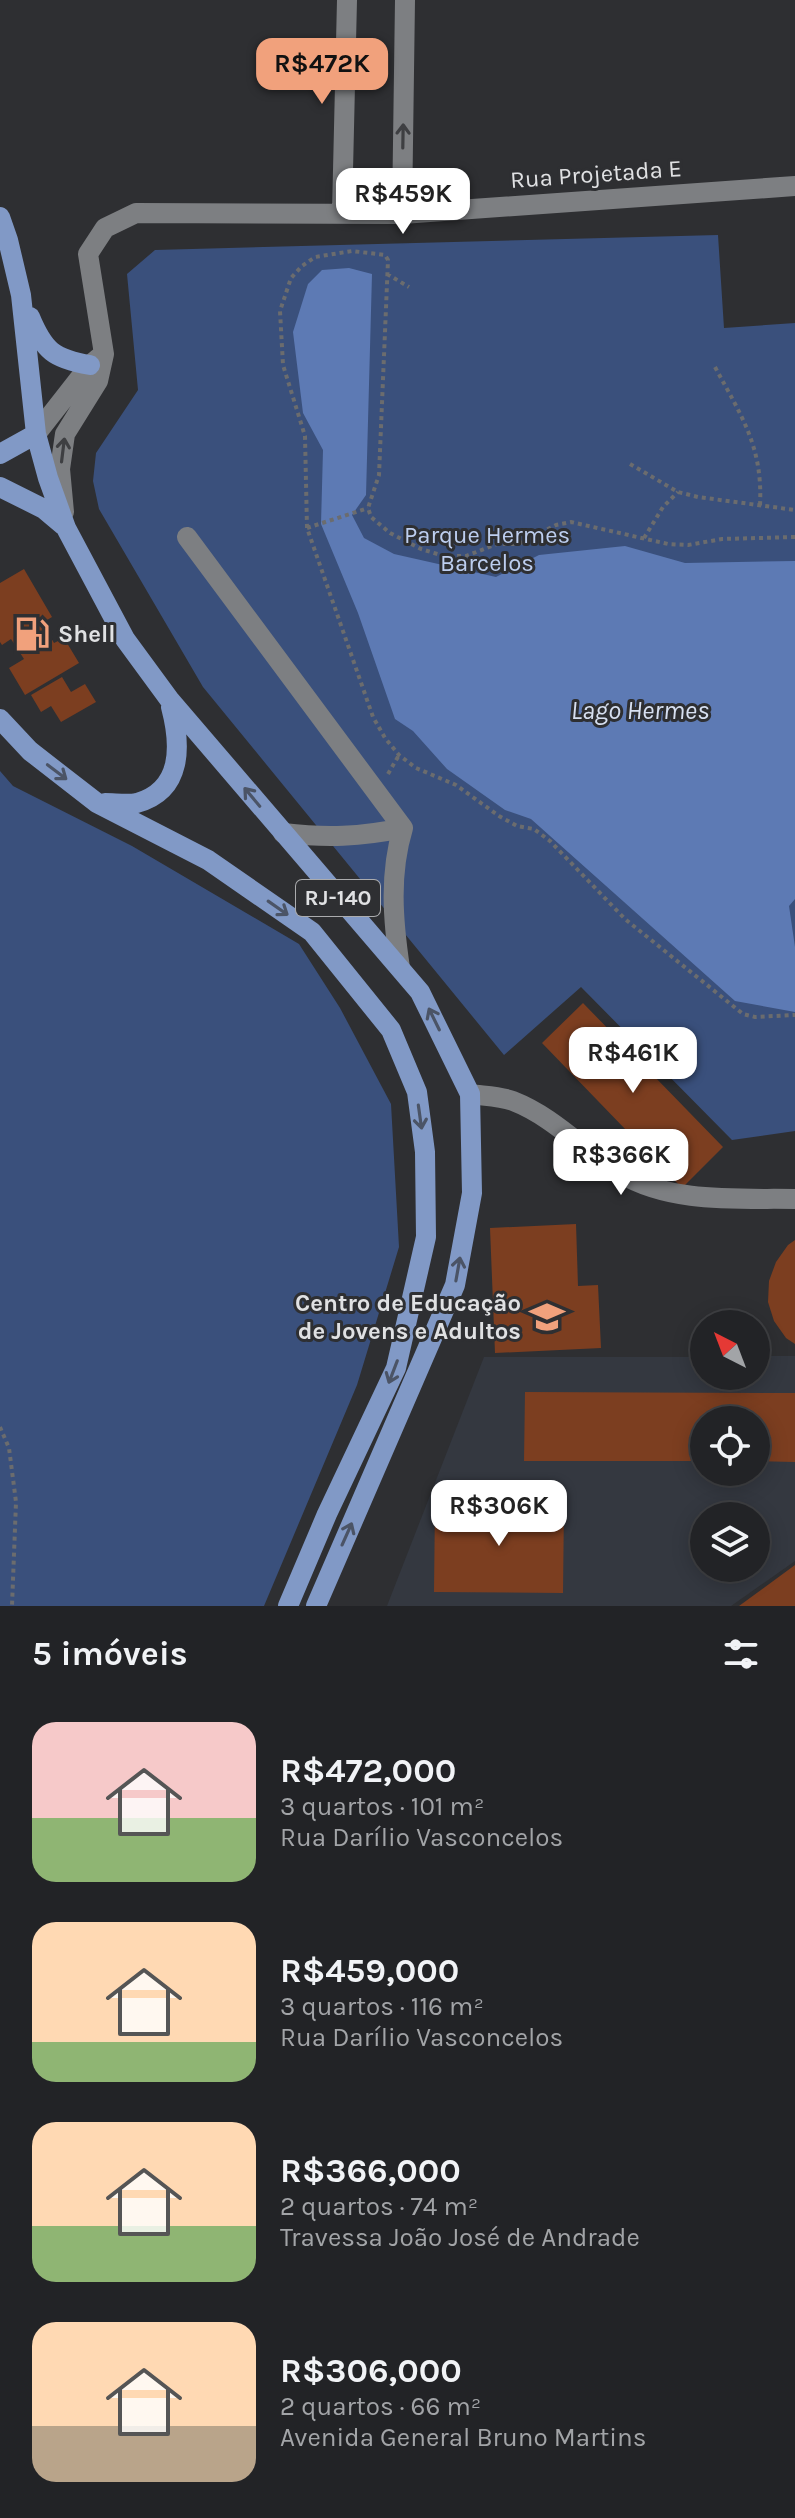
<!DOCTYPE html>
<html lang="pt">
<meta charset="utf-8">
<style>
body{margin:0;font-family:Karla,sans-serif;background:#2a2b2e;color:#f1f3f6;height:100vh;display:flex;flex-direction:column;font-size:30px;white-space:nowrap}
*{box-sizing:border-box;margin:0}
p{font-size:26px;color:#a2a4a7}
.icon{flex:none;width:44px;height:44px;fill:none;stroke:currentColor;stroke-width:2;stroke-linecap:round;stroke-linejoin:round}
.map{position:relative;height:1606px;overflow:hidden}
.side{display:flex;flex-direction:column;background:#222326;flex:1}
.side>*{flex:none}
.needle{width:52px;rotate:318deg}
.controls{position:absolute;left:690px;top:1310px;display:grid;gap:16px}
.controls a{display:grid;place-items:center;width:80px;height:80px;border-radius:50%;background:#222326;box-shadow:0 4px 20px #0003,0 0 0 2px #3f4043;font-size:40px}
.price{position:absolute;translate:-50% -68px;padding:0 18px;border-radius:16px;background:#fff;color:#222;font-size:26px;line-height:52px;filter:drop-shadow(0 2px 4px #0008)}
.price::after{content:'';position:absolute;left:50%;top:48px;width:24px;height:18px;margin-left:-12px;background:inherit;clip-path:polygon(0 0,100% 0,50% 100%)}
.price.selected{background:#f1a17c;color:#111}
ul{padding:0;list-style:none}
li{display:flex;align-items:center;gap:24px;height:200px;padding:0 32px}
li span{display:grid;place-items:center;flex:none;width:224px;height:160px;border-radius:24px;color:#555}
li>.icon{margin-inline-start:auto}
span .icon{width:96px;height:96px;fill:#fffc;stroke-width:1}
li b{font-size:34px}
h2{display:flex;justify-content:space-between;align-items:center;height:96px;padding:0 32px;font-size:34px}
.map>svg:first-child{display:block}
.built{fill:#343840;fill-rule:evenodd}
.green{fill:#3a507c}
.water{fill:#5d7ab4}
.building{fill:#7c3e20}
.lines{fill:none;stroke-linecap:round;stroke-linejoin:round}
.path{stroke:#6b6c6e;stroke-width:4;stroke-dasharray:4 4;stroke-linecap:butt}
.minor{stroke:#7d7f82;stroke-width:20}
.major{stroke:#8199c6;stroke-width:20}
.oneway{stroke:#3e3f42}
.oneway2{stroke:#4b5466}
.labels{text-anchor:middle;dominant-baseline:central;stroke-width:6;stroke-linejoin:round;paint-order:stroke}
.shield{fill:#2e2f32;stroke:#abacae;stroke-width:2}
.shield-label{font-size:22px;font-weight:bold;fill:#e0e1e3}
.street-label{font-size:24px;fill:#e0e1e3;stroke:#2e2f32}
.park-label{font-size:24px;fill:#bdceef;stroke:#2e2f32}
.poi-label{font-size:24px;font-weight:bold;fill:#e0e1e3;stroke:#2e2f32;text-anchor:start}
.water-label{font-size:26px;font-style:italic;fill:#d7e0f1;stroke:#2e2f32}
</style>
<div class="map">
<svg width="795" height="1606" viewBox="0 0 795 1606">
<rect width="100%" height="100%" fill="#2e2f32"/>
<!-- built -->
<path class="built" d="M756 1356H795V1561L731 1606H387L484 1357H704V1376H756ZM704 1420H756V1472H704ZM704 1516H756V1568H704Z"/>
<!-- green -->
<path class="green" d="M718 235 724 328 795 323V1131L732 1140 581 987 504 1055 203 687 99 509 93 481 96 453 138 390 127 274 155 250Z
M0 771 13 786 132 846 299 944 340 1008 391 1104 399 1247 357 1385 264 1606H0Z"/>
<!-- water -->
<path class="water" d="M349 268 372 274 366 495 352 515 364 538 394 554 496 577 539 555 625 546 685 563 795 561V899L789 906 795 947V1012L735 1001 531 819 505 810 447 769 413 731 395 719 358 613 321 524 323 450 303 413 293 332 308 284 322 270Z"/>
<!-- building -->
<path class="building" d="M24 569 52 617 42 623 54 643 64 638 79 663 25 695 9 668 24 659 11 639 2 645 0 642V583Z
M62 677 71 692 85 684 96 702 61 722 51 706 41 712 31 695Z
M583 1003 723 1147 682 1188 542 1043Z
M576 1224 578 1286 598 1285 601 1348 495 1353 490 1228Z
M795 1240V1344L786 1338 774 1321 768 1302 769 1281 776 1262 788 1245Z
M525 1392 795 1393V1462L756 1461V1420H704V1461H524Z
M435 1504 564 1505 563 1593 434 1592Z
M795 1565V1606H739Z"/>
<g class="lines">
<!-- path -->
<path class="path" d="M387 274 409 287
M715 367C742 417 763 447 760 506
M630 464 678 492 698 497 795 510
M307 528 368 508
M795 537 722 539 688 545 668 544 571 522 556 525 518 544H497L466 556H444L421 549 390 533 371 517 368 508 379 475 388 260 385 255 352 251 315 257 302 266 291 278 280 311 283 365 305 436 307 528 373 717 385 738 399 755 416 768 456 785 499 816 517 826 534 829 550 841 625 919 743 1014 755 1017 795 1015
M644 538 663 507 678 492
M388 774 399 755
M0 1427 9 1448 16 1502 12 1606"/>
<!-- minor -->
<path class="minor" d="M342 213 347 0
M402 214 405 0
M36 434 90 365 101 356
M64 512 60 469 65 434 98 381 104 354 88 254 105 228 136 213 402 214 795 186
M187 537 403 828C389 874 393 921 400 968
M283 833C326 838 360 837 403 828
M470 1094C483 1096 500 1096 513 1101 554 1117 583 1150 620 1173 671 1204 738 1198 795 1199"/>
<!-- major -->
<path class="major" d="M0 217 8 240 21 295 36 434 48 478 66 528 125 639 169 699 420 992 470 1094 472 1193 455 1285 316 1606
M30 317C44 351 54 359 90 365
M0 454 36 434
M0 487 44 509 63 525
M0 719 30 751 97 803 208 860 312 932 391 1030 417 1092 425 1152 426 1237 396 1368 327 1514 288 1606
M105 803C115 803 128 805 137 803 183 790 181 745 171 707"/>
</g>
<!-- one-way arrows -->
<defs><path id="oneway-shaft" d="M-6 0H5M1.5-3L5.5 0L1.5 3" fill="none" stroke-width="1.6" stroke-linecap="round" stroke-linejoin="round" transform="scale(2)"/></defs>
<g class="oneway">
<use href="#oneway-shaft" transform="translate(403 136) rotate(-89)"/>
<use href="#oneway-shaft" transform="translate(63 450) rotate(-83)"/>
</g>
<g class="oneway2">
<use href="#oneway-shaft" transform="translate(57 772) rotate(37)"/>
<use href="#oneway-shaft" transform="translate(252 797) rotate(-130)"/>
<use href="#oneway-shaft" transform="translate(278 908) rotate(35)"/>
<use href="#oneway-shaft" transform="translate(434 1019) rotate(-116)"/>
<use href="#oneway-shaft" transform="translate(420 1117) rotate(82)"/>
<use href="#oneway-shaft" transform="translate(458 1269) rotate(-80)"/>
<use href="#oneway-shaft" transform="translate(393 1372) rotate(111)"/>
<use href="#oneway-shaft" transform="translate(347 1534) rotate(-66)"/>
</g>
<!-- icons -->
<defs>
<g id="fuel-bare" transform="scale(2.76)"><path d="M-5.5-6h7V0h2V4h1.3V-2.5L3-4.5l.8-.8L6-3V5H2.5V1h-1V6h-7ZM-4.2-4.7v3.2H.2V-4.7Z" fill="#f1a17c" stroke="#2e2f32" stroke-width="2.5" paint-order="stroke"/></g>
<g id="school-bare" transform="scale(2.76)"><path d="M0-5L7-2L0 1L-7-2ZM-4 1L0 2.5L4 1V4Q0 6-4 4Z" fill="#f1a17c" stroke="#2e2f32" stroke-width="2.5" paint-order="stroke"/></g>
</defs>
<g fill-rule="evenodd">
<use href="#fuel-bare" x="32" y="634"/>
<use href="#school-bare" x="547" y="1317"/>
</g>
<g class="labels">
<!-- shield labels -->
<rect class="shield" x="296" y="880" width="84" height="36" rx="6"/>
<g class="shield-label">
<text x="338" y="898">RJ-140</text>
</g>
<!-- street labels -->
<g class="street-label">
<text transform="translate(596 174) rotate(-4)">Rua Projetada E</text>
</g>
<!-- park labels -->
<g class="park-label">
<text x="487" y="535">Parque Hermes<tspan x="487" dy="28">Barcelos</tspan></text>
</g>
<!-- poi labels -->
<g class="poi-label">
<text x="58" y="634">Shell</text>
<text x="521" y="1303" text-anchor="end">Centro de Educação<tspan x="521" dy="28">de Jovens e Adultos</tspan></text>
</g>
<!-- water labels -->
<g class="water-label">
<text x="640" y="710">Lago Hermes</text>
</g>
</g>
</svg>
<div class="controls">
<a><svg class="needle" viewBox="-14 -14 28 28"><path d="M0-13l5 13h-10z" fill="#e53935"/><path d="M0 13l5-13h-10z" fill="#a2a4a7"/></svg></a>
<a><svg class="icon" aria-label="locate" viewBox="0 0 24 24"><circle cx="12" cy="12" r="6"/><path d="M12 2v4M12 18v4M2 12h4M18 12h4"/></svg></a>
<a><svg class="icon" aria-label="layers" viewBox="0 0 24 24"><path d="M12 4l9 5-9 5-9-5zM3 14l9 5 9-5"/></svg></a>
</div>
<b class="price selected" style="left:322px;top:106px">R$472K</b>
<b class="price" style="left:403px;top:236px">R$459K</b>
<b class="price" style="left:633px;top:1095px">R$461K</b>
<b class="price" style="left:621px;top:1197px">R$366K</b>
<b class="price" style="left:499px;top:1548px">R$306K</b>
</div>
<section class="side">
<h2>5 imóveis<svg class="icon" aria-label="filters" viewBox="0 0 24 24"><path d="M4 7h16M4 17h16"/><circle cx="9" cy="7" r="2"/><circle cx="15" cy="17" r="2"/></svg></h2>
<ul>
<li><span style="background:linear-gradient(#f6c9c9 60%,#8fb573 0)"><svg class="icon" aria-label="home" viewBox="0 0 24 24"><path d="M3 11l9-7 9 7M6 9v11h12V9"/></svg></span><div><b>R$472,000</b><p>3 quartos · 101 m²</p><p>Rua Darílio Vasconcelos</p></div></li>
<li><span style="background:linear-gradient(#ffd9b3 75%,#8fb573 0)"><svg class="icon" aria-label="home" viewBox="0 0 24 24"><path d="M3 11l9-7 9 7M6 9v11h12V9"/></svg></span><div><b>R$459,000</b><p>3 quartos · 116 m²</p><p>Rua Darílio Vasconcelos</p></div></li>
<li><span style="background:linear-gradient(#ffd9b3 65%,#8fb573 0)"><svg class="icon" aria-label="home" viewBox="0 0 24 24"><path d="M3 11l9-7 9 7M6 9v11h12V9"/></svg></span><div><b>R$366,000</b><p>2 quartos · 74 m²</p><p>Travessa João José de Andrade</p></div></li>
<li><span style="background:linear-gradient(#ffd9b3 65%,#b9a48a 0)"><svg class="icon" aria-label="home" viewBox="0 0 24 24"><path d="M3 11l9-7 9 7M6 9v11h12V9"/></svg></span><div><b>R$306,000</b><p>2 quartos · 66 m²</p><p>Avenida General Bruno Martins</p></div></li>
</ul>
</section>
